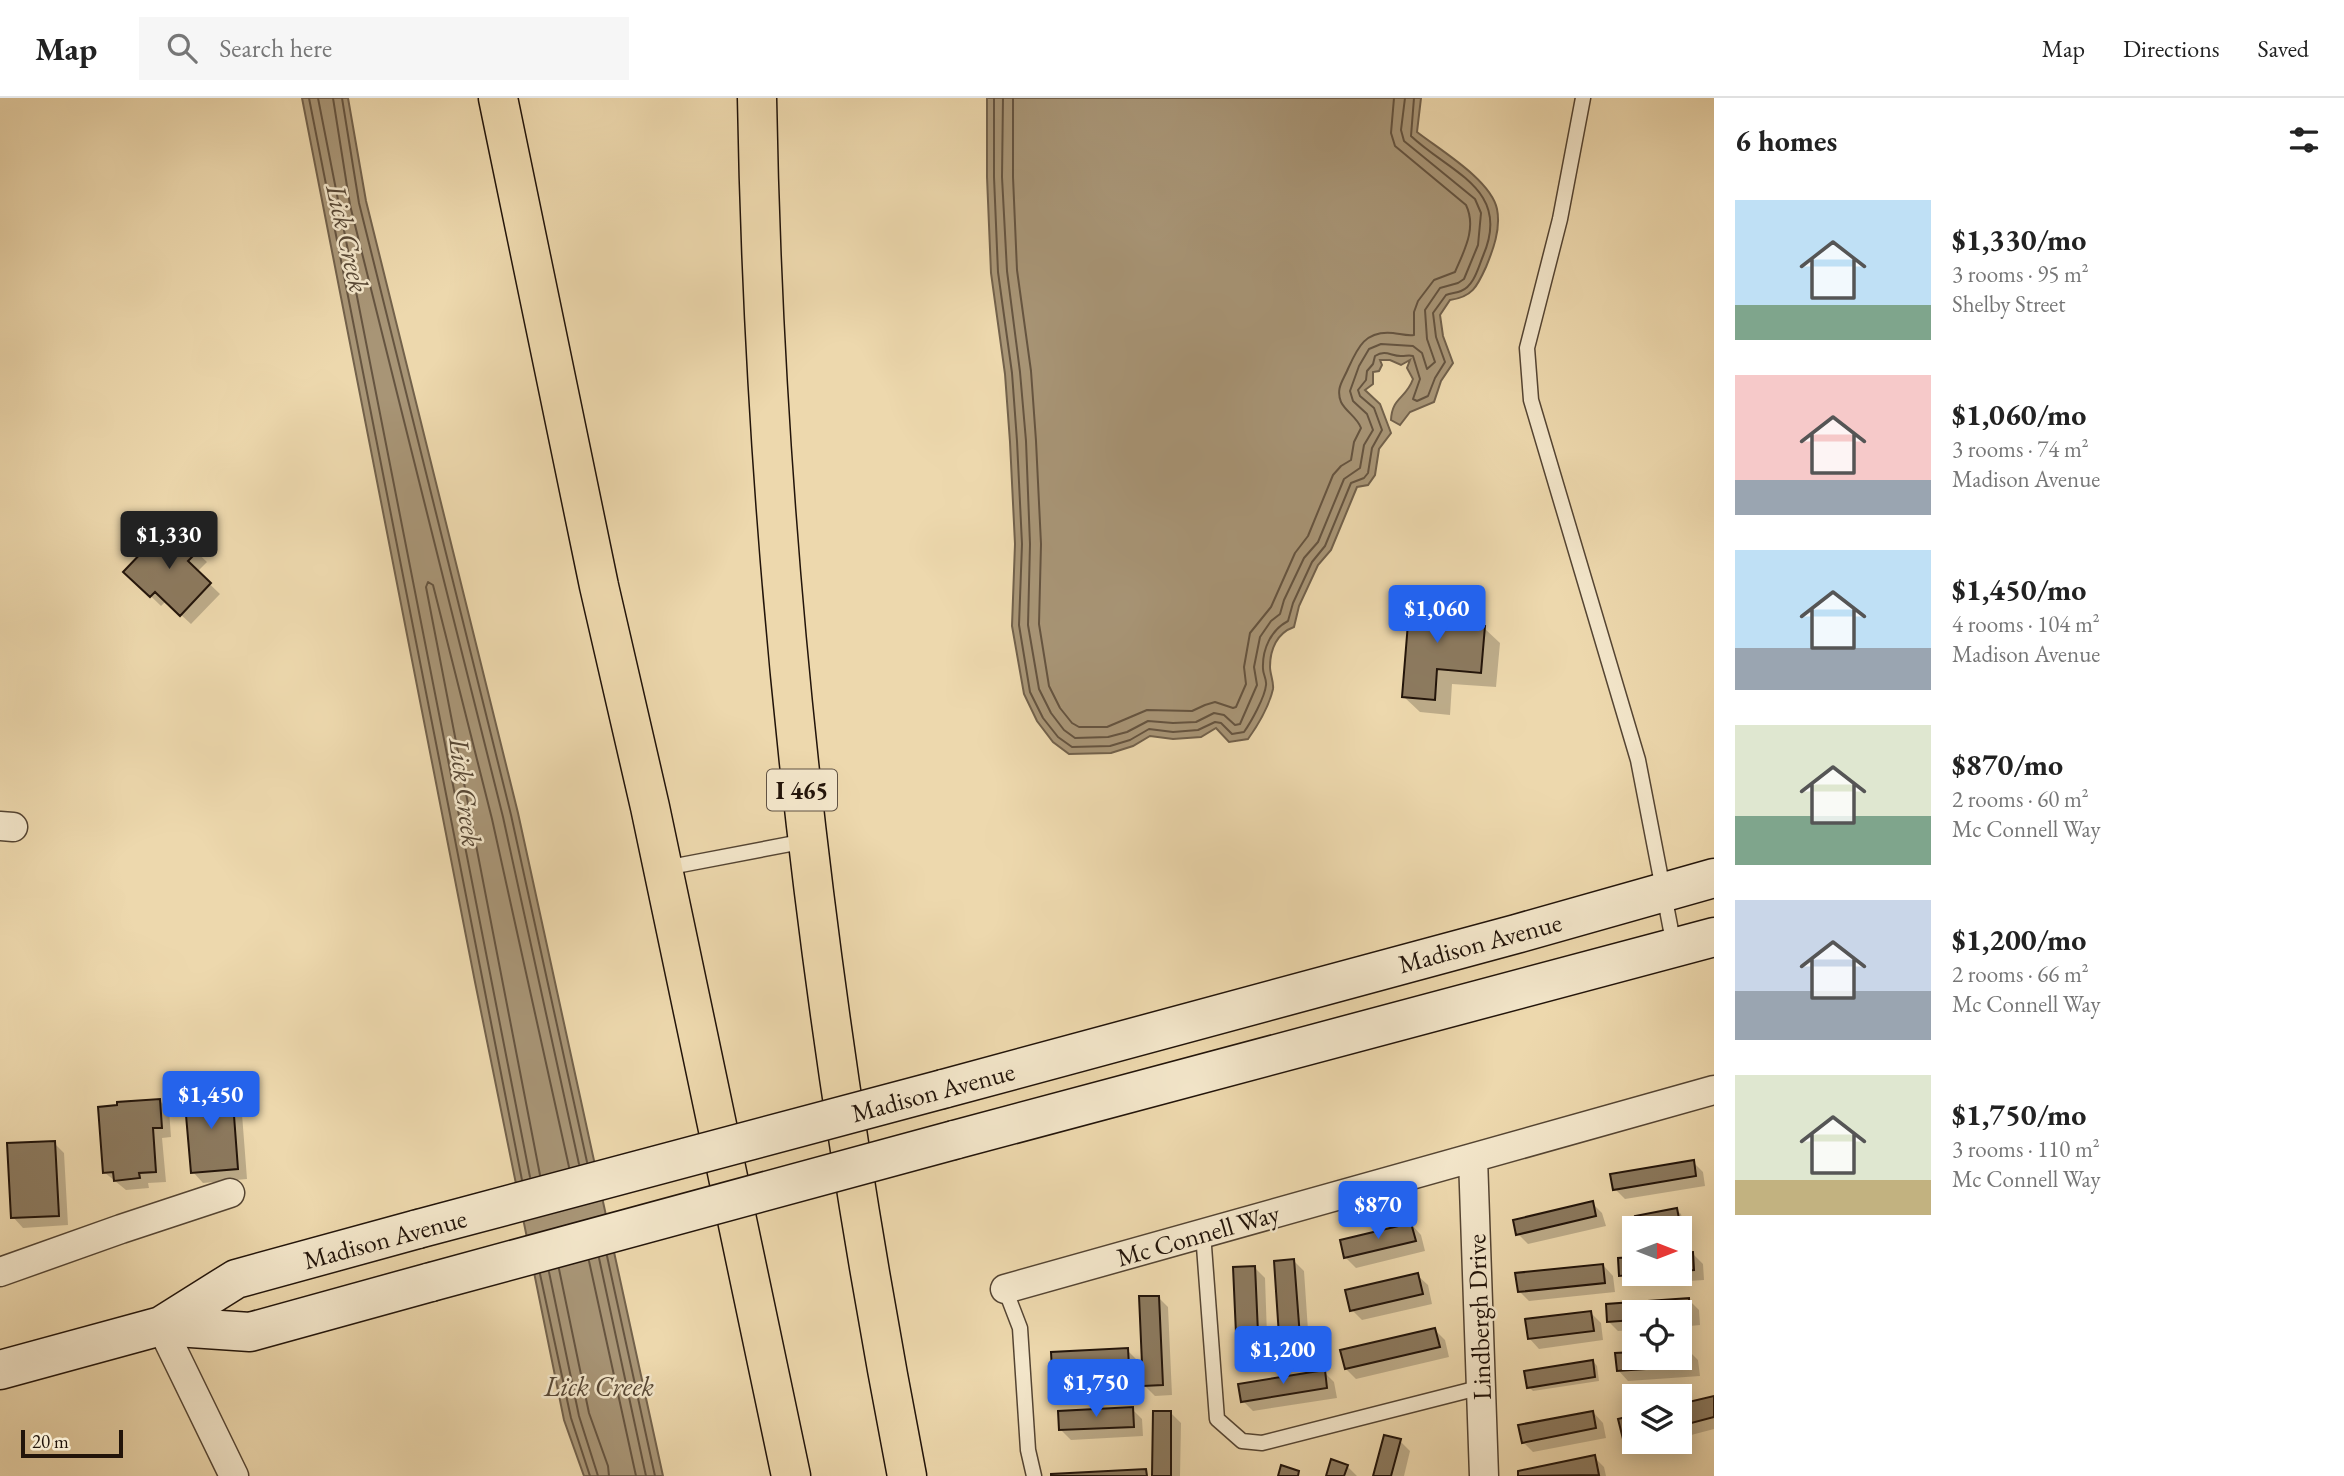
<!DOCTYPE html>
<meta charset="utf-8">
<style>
body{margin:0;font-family:"EB Garamond",serif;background:#f6f6f6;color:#222;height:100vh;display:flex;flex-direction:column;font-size:26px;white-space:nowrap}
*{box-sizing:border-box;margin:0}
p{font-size:23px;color:#767676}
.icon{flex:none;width:38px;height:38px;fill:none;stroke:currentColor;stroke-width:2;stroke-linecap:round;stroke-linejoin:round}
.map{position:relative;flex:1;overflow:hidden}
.panel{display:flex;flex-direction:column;background:#fff;width:630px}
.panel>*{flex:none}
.needle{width:46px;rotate:90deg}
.fabs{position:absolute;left:1622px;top:1118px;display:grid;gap:14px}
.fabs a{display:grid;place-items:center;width:70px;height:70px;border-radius:0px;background:#fff;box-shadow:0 4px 18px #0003;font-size:35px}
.scale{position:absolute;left:21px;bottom:18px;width:102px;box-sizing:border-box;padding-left:7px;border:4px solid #22140a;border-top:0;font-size:19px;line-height:24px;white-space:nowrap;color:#22140a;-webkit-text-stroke:5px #f3e6ca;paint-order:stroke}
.price{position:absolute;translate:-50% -60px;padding:0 16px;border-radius:7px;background:#2563eb;color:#fff;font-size:23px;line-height:46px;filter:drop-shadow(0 2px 4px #0008)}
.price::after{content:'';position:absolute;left:50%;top:42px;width:21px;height:16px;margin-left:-10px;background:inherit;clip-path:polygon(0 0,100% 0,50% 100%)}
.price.current{background:#222;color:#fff}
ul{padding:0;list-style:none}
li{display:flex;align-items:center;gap:21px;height:175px;padding:0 21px}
li span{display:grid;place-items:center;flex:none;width:196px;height:140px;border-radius:0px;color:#555}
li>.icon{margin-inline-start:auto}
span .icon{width:84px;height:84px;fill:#fffc;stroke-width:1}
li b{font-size:30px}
h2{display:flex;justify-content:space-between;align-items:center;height:84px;padding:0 21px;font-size:30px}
header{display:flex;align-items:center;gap:42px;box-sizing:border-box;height:98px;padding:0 35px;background:#fff;border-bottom:2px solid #e0e0e0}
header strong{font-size:33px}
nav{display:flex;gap:38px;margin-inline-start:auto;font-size:24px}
.search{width:490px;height:63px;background:#f6f6f6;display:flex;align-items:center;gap:18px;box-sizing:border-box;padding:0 24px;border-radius:0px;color:#767676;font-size:26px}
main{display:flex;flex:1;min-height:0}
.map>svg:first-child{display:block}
.water{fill:#a89576;stroke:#72614b;stroke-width:2}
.shadow{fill:#0003}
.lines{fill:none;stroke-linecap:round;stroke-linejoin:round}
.shore{stroke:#655440;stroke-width:2}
.building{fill:#8c7a5f;stroke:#22140a;stroke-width:2}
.service-casing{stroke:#554533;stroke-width:17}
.minor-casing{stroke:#554533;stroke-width:31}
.secondary-casing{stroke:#22140a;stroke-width:41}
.motorway-casing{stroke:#22140a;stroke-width:41}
.service{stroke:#f3e6ca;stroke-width:14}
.minor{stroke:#f3e6ca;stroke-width:28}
.secondary{stroke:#f3e6ca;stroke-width:38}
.motorway{stroke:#edd8ad;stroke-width:38}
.secondary-bridge-casing{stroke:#22140a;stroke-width:41;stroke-linecap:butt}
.secondary-bridge{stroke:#f3e6ca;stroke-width:38}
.labels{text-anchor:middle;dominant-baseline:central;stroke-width:5;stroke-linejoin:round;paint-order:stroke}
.shield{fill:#f3e6ca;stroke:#615344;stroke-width:2}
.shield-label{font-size:24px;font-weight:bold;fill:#22140a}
.street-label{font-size:26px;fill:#22140a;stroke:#f3e6ca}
.water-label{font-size:28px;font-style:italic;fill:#584835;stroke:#f3e6ca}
</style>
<header>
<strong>Map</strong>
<div class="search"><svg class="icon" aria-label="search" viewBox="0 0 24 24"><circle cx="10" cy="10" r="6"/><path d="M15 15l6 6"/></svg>Search here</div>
<nav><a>Map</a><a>Directions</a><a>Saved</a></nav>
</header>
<main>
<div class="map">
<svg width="1714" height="1378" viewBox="0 0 1714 1378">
<rect width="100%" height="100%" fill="#edd8ad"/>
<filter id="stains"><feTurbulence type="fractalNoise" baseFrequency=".00286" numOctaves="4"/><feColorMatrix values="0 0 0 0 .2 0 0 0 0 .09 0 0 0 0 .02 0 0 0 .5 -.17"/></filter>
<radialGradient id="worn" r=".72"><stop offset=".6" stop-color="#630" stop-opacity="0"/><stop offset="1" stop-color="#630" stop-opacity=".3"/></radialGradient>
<!-- water -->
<path class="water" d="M302 0H348L366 103 518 715 663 1378H584L564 1322 475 884Z
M987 0H1421L1417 34C1440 52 1491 82 1497 111 1501 131 1493 152 1486 169 1477 189 1472 199 1450 202L1440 217 1443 238 1453 265 1441 283 1434 304 1410 314 1400 327 1391 322C1392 299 1406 301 1413 281L1407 270 1410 262 1401 267 1390 262H1380L1382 267 1379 273 1373 274V286L1365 292 1380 306 1391 335 1379 351 1375 377 1368 387 1357 389 1331 452 1318 467 1299 508 1294 529C1277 535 1270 551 1270 569 1270 576 1274 584 1273 591 1269 608 1258 627 1248 641L1229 644 1216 630 1201 639 1173 641 1150 638 1133 648 1111 655 1069 656 1053 644 1037 623 1024 596 1012 528 1015 446 1010 344 1005 276 991 175 987 79Z"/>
<!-- shadow -->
<path class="shadow" d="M169 428 207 464 197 474 220 496 191 526 166 503 161 508 126 474Z
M1451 499 1467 514 1466 528 1484 530 1500 545 1496 589 1452 586 1450 617 1420 614 1404 599 1409 529 1404 524 1413 514Z
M231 992 241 1003 247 1081 203 1085 193 1074Z
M159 1002 169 1012 171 1039 162 1040 166 1084 148 1085 149 1090 126 1092 104 1074Z
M54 1045 64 1055 68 1127 23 1130 13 1119Z
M1693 1064 1703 1074 1705 1088 1625 1101 1615 1091Z
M1592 1105 1602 1115 1606 1128 1528 1146 1518 1136Z
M1676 1112 1681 1116 1684 1130H1639L1637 1119Z
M1411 1126 1421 1137 1425 1153 1356 1170 1346 1160Z
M1693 1156 1703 1166 1704 1182 1631 1187 1621 1177 1620 1162 1634 1160V1176H1680V1157Z
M1294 1163 1304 1173 1310 1262 1292 1263 1282 1253Z
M1603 1167 1613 1178 1615 1194 1529 1203 1519 1193Z
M1255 1170 1265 1180 1268 1266 1249 1267 1239 1257Z
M1417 1177 1428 1187 1432 1206 1362 1222 1352 1212Z
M1158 1199 1168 1209 1172 1297 1155 1298 1145 1288Z
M1689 1202 1699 1212 1700 1227 1680 1229V1214H1634V1232L1618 1233 1608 1223V1208Z
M1591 1215 1601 1225 1603 1242 1539 1251 1529 1240Z
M1435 1232 1445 1242 1449 1259 1356 1281 1346 1271Z
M1127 1252 1137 1262 1138 1278 1064 1283 1054 1272Z
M1688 1252 1698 1262 1700 1278 1628 1283 1618 1272 1617 1257 1634 1256V1260H1680V1253Z
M1593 1263 1597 1268 1599 1283 1533 1293 1529 1289Z
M1324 1274 1334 1284 1337 1300 1253 1313 1243 1303Z
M1714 1300V1331L1680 1340V1308Z
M1132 1311 1142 1321 1143 1338 1071 1342 1061 1332Z
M1593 1314 1603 1325 1606 1340 1533 1354 1523 1344Z
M1171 1315 1181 1325 1180 1378H1154Z
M1634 1319V1344H1662L1635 1351 1625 1341 1620 1322Z
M1400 1343 1410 1353 1404 1378H1375Z
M1594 1359 1604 1369 1606 1378H1520V1375Z
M1347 1368 1357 1378H1328Z"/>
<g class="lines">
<!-- shore -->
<path class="shore" d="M309 0 522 1082
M318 0 530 1079
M333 0 350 107 503 719 579 1066
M342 0 359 105 511 717 587 1064
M994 0V79L998 174 1012 275 1017 343 1022 446 1019 527 1030 594 1043 620 1058 639 1072 649 1110 648 1130 642 1149 631 1173 634 1198 632 1215 624 1221 625 1232 636 1244 634C1251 624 1265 599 1266 587 1267 582 1263 576 1263 571 1262 551 1271 532 1288 523L1293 505 1312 464 1325 448 1351 385 1364 380 1368 375 1372 350 1382 332 1374 310 1360 298 1358 292 1366 282 1367 273 1373 266 1375 258C1386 251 1392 259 1402 258 1406 258 1409 257 1413 258L1420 281 1413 301 1417 303 1428 298 1435 280 1445 264 1436 239 1433 215 1446 197C1451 195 1457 195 1461 193 1474 188 1478 170 1483 158 1512 91 1450 75 1411 38L1414 0
M1003 0 1002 79 1007 173 1020 274 1026 343 1030 446 1028 527 1039 591 1051 615 1064 632 1075 640 1108 639 1127 634 1148 623 1173 625 1196 624 1214 615 1224 617 1235 627 1240 626 1257 587 1254 569 1260 539 1271 523 1280 516 1284 502 1304 460 1318 444 1344 381 1360 370 1364 347 1373 332 1367 316 1353 303 1350 293 1359 268 1369 251 1381 246 1413 248 1422 255 1427 271 1435 264 1427 241 1425 212 1440 190 1458 185 1464 181 1478 147 1481 115 1475 101 1404 43 1401 32 1405 0
M1013 0V79L1017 172 1031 273 1036 343 1041 446 1039 526 1049 588 1060 610 1072 625 1079 629H1107L1147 612 1192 613 1205 607 1215 604 1233 610 1236 609 1246 586 1244 569 1250 535 1271 509 1295 455 1308 438 1333 377 1341 368 1351 362 1354 344 1361 330C1357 319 1346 314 1341 304 1336 291 1342 284 1347 273 1357 251 1364 232 1393 235 1401 236 1407 238 1414 237V214L1418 203 1434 182 1455 174C1464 153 1477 130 1466 107L1395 48 1391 35 1394 0
M540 1077 426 489 428 484 433 487 492 721 569 1069
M607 1158 655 1378
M599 1160 646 1378
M589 1163 636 1378
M559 1171 589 1315 608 1368 609 1378
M549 1174 579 1318 598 1378
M540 1176 571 1320 590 1378"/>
</g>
<!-- building -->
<path class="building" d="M169 426 198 453 188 463 211 485 180 518 155 494 150 499 123 474Z
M1414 494 1452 497 1450 526 1485 528 1481 575 1437 571 1435 602 1402 599 1408 525 1402 524 1403 511 1412 512Z
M232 991 238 1071 191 1075 184 994Z
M160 1001 162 1030H153L156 1074 139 1075 140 1080 114 1083 113 1074 103 1075 98 1009 117 1007V1004Z
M55 1043 59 1118 11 1120 7 1045Z
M1694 1062 1696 1078 1613 1092 1610 1076Z
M1593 1103 1596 1118 1516 1137 1513 1122Z
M1677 1110 1680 1126 1655 1130H1637L1635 1118Z
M1411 1125 1416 1143 1344 1160 1340 1142Z
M1693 1154 1694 1172 1680 1173V1155Z
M1634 1159V1176H1642L1619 1178 1618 1160Z
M1294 1161 1301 1252 1280 1253 1274 1163Z
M1603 1166 1605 1185 1518 1194 1515 1175Z
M1255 1168 1259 1257 1237 1258 1233 1169Z
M1418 1175 1423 1196 1350 1213 1345 1192Z
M1139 1198H1159L1163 1287 1143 1288Z
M1689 1200 1690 1218 1680 1219V1214H1634V1222L1607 1224 1606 1206Z
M1591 1213 1594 1233 1528 1241 1525 1221Z
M1435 1230 1440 1249 1345 1271 1340 1252Z
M1128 1250 1129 1269 1052 1273 1051 1254Z
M1689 1250 1690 1268 1617 1273 1615 1255 1634 1254V1260H1680V1251Z
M1593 1262 1595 1279 1527 1290 1524 1273Z
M1325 1272 1327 1290 1241 1304 1238 1286Z
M1714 1298V1319L1680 1328V1306Z
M1133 1309 1134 1329 1059 1332 1058 1313Z
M1153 1313H1171V1378H1152Z
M1593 1313 1596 1330 1522 1345 1518 1327Z
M1634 1317V1339L1623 1341 1618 1321Z
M1384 1337 1401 1341 1391 1378H1373Z
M1595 1357 1599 1377 1518 1378V1373Z
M1331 1361 1348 1367 1344 1378H1326Z
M1281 1367 1299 1373 1298 1378H1278Z
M1146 1371 1147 1378H1051V1376Z"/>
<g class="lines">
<!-- service casing -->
<g class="service-casing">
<path id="service" d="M1583 0 1560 121 1527 250 1531 302 1638 662 1674 848
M665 770 806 743
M1203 1135 1217 1321 1242 1343 1262 1345 1482 1289
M1005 1191 1020 1230 1028 1352 1034 1378"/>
</g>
<!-- minor casing -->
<g class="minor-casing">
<path id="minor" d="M0 728 13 729
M1473 1060 1484 1378
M0 1174 121 1131 230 1095
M1005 1191 1714 992
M161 1228 234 1378"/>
</g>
<!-- secondary casing -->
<g class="secondary-casing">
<path id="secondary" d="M943 991 1516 836 1714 780
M954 1042 1714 839
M161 1228 250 1234 431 1184
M0 1272 161 1228 236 1181 418 1131"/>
</g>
<!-- motorway casing -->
<g class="motorway-casing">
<path id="motorway" d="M498 0 599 488 650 709 791 1378
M757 0C765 463 819 924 907 1378"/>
</g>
<!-- service -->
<use href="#service" class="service"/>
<!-- minor -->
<use href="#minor" class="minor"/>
<!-- secondary -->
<use href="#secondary" class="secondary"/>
<!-- motorway -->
<use href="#motorway" class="motorway"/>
<!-- secondary-bridge casing -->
<g class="secondary-bridge-casing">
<path id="secondary-bridge" d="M418 1131 943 991
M431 1184 954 1042"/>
</g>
<!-- secondary-bridge -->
<use href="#secondary-bridge" class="secondary-bridge"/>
</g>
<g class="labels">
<!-- shield labels -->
<rect class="shield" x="767" y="671.5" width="70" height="41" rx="5"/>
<g class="shield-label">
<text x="802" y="692">I 465</text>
</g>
<!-- street labels -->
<g class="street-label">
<text transform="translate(1480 845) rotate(-15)">Madison Avenue</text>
<text transform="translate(933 994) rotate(-15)">Madison Avenue</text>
<text transform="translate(1198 1137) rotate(-16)">Mc Connell Way</text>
<text transform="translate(385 1141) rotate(-15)">Madison Avenue</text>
<text transform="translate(1479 1219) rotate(-92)">Lindbergh Drive</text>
</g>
<!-- water labels -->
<g class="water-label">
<text transform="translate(348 140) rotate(77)">Lick Creek</text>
<text transform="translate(466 694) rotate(83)">Lick Creek</text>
<text x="599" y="1288">Lick Creek</text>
</g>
</g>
<rect width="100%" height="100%" filter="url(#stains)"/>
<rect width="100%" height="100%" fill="url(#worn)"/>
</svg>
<div class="fabs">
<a><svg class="needle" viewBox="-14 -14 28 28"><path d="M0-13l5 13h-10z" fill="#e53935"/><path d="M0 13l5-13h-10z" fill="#767676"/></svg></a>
<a><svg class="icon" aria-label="locate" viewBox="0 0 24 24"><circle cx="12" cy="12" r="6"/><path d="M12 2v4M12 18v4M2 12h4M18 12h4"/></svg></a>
<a><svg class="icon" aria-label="layers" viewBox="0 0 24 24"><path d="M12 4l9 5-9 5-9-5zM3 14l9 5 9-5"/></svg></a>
</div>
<div class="scale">20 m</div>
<b class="price current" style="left:169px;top:473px">$1,330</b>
<b class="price" style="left:1437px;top:547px">$1,060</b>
<b class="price" style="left:211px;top:1033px">$1,450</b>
<b class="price" style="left:1378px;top:1143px">$870</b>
<b class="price" style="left:1283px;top:1288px">$1,200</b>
<b class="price" style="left:1096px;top:1321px">$1,750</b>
</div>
<section class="panel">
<h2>6 homes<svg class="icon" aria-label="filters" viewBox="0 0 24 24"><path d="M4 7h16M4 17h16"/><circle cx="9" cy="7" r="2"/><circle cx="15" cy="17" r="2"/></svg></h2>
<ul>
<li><span style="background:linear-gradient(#bfe0f5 75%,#7fa58c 0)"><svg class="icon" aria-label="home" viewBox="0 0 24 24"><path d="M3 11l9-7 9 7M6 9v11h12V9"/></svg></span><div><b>$1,330/mo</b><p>3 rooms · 95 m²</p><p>Shelby Street</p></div></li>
<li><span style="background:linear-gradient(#f6c9c9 75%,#9aa5b1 0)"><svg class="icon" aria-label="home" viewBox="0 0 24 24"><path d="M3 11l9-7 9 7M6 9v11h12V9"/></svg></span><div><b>$1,060/mo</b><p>3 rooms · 74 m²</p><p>Madison Avenue</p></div></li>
<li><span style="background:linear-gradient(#bfe0f5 70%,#9aa5b1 0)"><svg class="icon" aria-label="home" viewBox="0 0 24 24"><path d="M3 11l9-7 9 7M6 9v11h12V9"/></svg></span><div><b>$1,450/mo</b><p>4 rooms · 104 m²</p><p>Madison Avenue</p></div></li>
<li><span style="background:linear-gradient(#dfe7d0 65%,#7fa58c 0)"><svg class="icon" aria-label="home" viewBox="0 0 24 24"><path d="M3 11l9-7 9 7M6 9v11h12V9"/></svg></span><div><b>$870/mo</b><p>2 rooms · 60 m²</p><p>Mc Connell Way</p></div></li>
<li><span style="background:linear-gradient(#c9d6e8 65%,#9aa5b1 0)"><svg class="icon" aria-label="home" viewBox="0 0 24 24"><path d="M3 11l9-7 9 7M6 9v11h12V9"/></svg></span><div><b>$1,200/mo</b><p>2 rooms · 66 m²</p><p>Mc Connell Way</p></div></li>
<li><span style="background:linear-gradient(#dfe7d0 75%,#c2b280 0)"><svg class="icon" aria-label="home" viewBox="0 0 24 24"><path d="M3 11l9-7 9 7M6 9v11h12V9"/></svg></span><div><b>$1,750/mo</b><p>3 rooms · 110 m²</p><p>Mc Connell Way</p></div></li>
</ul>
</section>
</main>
